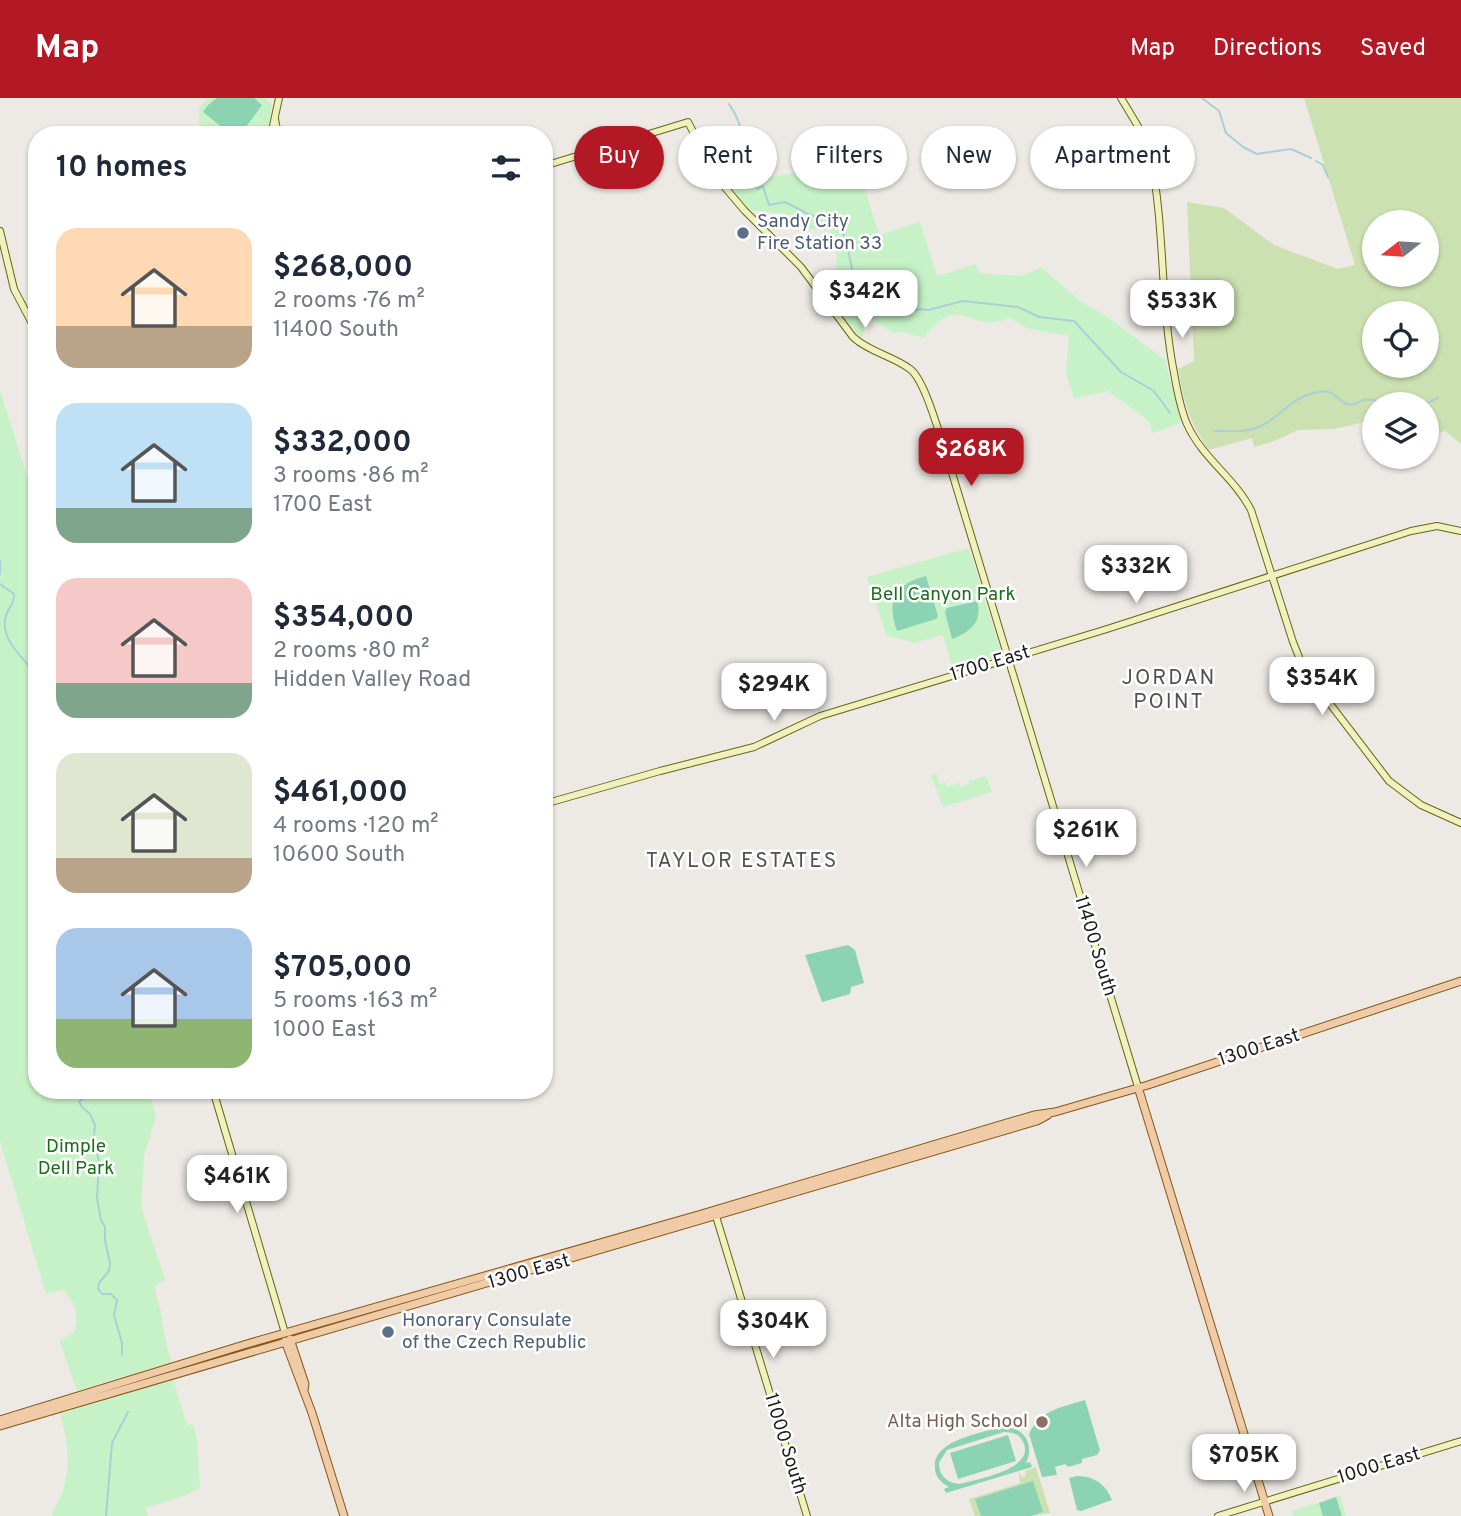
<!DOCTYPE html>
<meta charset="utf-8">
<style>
body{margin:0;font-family:Overpass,sans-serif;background:#f6f6f7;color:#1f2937;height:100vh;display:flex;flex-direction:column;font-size:26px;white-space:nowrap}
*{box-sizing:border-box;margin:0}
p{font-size:23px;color:#747a83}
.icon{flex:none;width:38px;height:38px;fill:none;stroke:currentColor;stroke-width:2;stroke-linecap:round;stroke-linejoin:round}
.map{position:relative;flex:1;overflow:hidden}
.sheet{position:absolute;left:28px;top:28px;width:525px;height:973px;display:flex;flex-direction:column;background:#fff;border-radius:28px;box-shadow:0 2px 5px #0004}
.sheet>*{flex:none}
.banner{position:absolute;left:574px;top:28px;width:665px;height:63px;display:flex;gap:14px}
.needle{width:46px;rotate:253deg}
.buttons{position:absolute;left:1362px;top:112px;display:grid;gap:14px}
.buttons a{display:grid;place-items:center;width:77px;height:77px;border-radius:50%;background:#fff;box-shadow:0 2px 5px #0004;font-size:35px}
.price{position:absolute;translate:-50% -60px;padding:0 16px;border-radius:14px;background:#fff;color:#222;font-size:23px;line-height:46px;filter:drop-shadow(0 2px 4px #0008)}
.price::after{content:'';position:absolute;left:50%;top:42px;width:21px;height:16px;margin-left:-10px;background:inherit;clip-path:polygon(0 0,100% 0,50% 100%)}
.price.on{background:#b21924;color:#fff}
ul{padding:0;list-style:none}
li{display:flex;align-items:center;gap:21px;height:175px;padding:0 28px}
li span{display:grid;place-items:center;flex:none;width:196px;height:140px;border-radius:21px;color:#555}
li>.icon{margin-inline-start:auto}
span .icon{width:84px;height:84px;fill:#fffc;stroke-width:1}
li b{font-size:30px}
h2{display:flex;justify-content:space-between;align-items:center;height:84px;padding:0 28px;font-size:30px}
.pill{padding:0 24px;border-radius:32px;background:#fff;box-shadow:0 2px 5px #0004;font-size:24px;line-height:63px}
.pill.on{background:#b21924;color:#fff}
header{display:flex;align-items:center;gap:42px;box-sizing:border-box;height:98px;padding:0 35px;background:#b21924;color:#fff}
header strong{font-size:33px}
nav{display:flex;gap:38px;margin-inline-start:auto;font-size:24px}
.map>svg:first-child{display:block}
.grass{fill:#cce1b1;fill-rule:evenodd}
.park{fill:#c7f2c7}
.pitch{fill:#8cd3b3;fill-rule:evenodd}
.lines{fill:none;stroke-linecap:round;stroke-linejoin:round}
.stream{stroke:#abcfd6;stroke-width:2}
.secondary-casing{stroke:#646712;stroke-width:8}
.primary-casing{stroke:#855712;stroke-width:9}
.secondary{stroke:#f1f0bf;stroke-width:6}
.primary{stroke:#f0cba7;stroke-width:7}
.service-dot{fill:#5c6f8a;stroke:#fff;stroke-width:2.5}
.education-dot{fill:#8d6e63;stroke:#fff;stroke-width:2.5}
.labels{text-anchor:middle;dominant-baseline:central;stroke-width:5;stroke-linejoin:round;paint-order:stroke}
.service-label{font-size:19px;fill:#4e5e75;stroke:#fff;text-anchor:start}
.park-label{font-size:19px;fill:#196e1a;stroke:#fff}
.street-label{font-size:19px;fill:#1e1e1e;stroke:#fff}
.education-label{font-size:19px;fill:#785e54;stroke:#fff;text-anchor:end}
.neighbourhood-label{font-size:21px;letter-spacing:2px;fill:#515151;stroke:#fff}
</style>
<header>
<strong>Map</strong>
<nav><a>Map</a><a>Directions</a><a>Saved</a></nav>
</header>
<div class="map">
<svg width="1461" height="1418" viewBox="0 0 1461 1418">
<rect width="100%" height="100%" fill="#edeae5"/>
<!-- grass -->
<path class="grass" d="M1304 0H1461V346L1445 333 1426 339V306H1374V322L1334 331 1298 332 1272 344 1254 349 1252 340 1209 352C1188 321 1185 307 1178 271L1194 263 1187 104 1224 110 1274 147 1338 171 1355 167ZM1426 124V177H1374V124ZM1426 215V268H1374V215Z
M1036 1369 1050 1415 1031 1418 1043 1414 976 1401 981 1418H975L969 1401 1020 1385 1019 1374 1022 1379 1026 1378 1025 1373Z"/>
<!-- park -->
<path class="park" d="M209 0H265L272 6 268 36 199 37V10Z
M857 64 879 137 920 124 937 178 976 166 979 175 1022 178 1041 169 1080 203 1105 217 1165 262 1181 325 1152 335 1149 323 1108 293 1074 301 1066 275 1069 238 1026 230 1011 220C1001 223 993 225 983 224 977 223 972 220 966 219 947 212 935 225 924 240L905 234 894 235 869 220 861 241 821 189 836 180 837 158 830 132 803 130 794 117 748 112 720 78 748 66 754 82Z
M0 292 37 410V992H149L156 1019 144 1058 141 1108 165 1182 155 1187C155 1199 161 1209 162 1221 164 1237 167 1249 172 1265L79 1292 76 1291 60 1244 61 1241 74 1235C79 1217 76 1205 63 1192L46 1196 0 1043Z
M969 450 1001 553 998 557 953 572 943 537 914 545 886 537 867 479Z
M936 675 940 686 945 684 947 689 959 685 961 689 969 686 968 683 986 678 992 694 943 709 931 677Z
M173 1281 187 1327 193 1326 197 1341 200 1390 189 1396 146 1410 148 1418H52C54 1409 60 1402 63 1393 71 1364 68 1344 60 1316Z
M1340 1398 1346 1418H1293L1292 1413Z"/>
<!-- pitch -->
<path class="pitch" d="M217 0H254L262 7 240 37H232L203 14 208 7Z
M926 478 938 518 936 521 897 533C886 503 895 486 926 478Z
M977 503C983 523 971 534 952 541L945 514 947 510Z
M848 847 855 852 864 885 851 889 850 896 822 904 805 857Z
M1085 1302 1100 1352 1097 1357 1082 1361V1365L1068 1369 1065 1366 1055 1369 1057 1377 1042 1379 1029 1336C1040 1312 1062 1309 1085 1302Z
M1003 1329C1024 1329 1035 1346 1026 1365L1030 1364 1032 1369 946 1395 944 1391 949 1389C940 1384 934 1377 935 1367 935 1342 984 1334 1003 1329ZM1004 1334C1012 1334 1020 1336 1023 1344 1037 1371 977 1381 960 1386 947 1385 939 1378 939 1365L947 1352Z
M1008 1337 1016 1363 958 1381 950 1355Z
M1077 1378C1094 1378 1106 1386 1112 1402L1081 1413 1077 1412 1069 1380Z
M1033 1383 1043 1414 1031 1418H981L975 1401Z
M1336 1399 1342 1418H1323L1319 1405Z"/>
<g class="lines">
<!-- stream -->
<path class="stream" d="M1202 0 1219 13 1226 35 1243 49 1257 56 1291 51 1311 60
M729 6C740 22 748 41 736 60L742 65 737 69 739 77 750 79 758 91 763 88 769 107 785 104 812 118H826L838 124 846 142 855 185 865 200 877 203 903 215 920 211 928 212 963 203 1018 209 1039 219 1074 223 1121 274 1154 293 1170 315
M1316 63 1323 67 1328 79
M1387 304 1400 305
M1406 305 1425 306 1438 300
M1214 333C1230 333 1248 335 1263 327 1284 316 1292 298 1319 294 1335 291 1337 303 1348 306 1355 308 1357 304 1363 302 1369 300 1374 303 1379 303
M0 463V476
M0 486 14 496C15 506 6 512 5 522 2 546 26 560 37 580
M37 664V666
M87 992 88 1000H83L79 1004 82 1009 90 1016 95 1027 94 1037 99 1065 97 1100 101 1122 105 1129V1142L110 1165 109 1173 99 1185 98 1191 102 1196H111L117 1202 114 1217 122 1245V1257
M106 1418 112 1345 128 1314"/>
<!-- secondary casing -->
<g class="secondary-casing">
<path id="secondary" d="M1121 0 1142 35 1151 61C1165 131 1160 204 1174 275 1177 292 1180 310 1187 326 1202 360 1234 379 1251 412L1293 544 1301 564 1311 581 1389 683 1421 707 1461 725
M275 21 278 37
M271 37 279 0
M544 68 688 24 717 80 744 112 801 169 853 239C869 254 893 258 910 271 925 282 939 336 946 355L1138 989
M0 133 14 191 37 235
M544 706 660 673 754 649 820 618 1107 531 1411 433 1437 428 1461 433
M213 992 285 1235
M715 1115 807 1418
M1218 1418 1461 1343"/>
</g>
<!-- primary casing -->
<g class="primary-casing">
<path id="primary" d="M1138 989 1269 1418
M290 1241 305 1286 304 1292
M285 1243 312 1315 344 1418
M0 1322 250 1245 698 1117 1034 1017 1055 1014 1148 987 1461 883
M0 1328 1037 1023 1048 1017"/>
</g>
<!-- secondary -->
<use href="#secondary" class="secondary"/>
<!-- primary -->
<use href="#primary" class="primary"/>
</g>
<!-- markers -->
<g class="service-dot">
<circle cx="743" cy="135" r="7"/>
<circle cx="388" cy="1234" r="7"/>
</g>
<circle class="education-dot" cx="1042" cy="1324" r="7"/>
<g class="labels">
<!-- service labels -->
<g class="service-label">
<text x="757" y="124">Sandy City<tspan x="757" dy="22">Fire Station 33</tspan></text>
<text x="402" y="1223">Honorary Consulate<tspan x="402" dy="22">of the Czech Republic</tspan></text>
</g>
<!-- park labels -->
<g class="park-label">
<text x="943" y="497">Bell Canyon Park</text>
<text x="76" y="1049">Dimple<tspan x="76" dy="22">Dell Park</tspan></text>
</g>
<!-- street labels -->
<g class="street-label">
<text transform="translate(990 566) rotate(-17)">1700 East</text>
<text transform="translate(1095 848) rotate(73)">11400 South</text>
<text transform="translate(1259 950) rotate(-18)">1300 East</text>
<text transform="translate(529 1174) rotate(-16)">1300 East</text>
<text transform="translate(785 1346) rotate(73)">11000 South</text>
<text transform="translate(1379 1368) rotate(-17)">1000 East</text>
</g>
<!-- education labels -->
<g class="education-label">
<text x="1028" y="1324">Alta High School</text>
</g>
<!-- neighbourhood labels -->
<g class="neighbourhood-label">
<text x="1169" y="580">JORDAN<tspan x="1169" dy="24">POINT</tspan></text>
<text x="742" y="763">TAYLOR ESTATES</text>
</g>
</g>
</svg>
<div class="buttons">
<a><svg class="needle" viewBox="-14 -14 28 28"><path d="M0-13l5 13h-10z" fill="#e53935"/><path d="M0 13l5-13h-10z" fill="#747a83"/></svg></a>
<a><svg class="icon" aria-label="locate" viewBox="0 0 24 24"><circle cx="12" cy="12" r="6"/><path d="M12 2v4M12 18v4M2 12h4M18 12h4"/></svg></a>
<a><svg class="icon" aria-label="layers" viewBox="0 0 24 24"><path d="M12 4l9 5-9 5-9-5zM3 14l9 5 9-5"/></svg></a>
</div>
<b class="price" style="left:865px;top:232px">$342K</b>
<b class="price" style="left:1182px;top:242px">$533K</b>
<b class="price on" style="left:971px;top:390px">$268K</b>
<b class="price" style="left:1136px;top:507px">$332K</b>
<b class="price" style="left:1322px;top:619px">$354K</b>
<b class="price" style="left:774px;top:625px">$294K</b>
<b class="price" style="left:1086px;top:771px">$261K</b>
<b class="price" style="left:237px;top:1117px">$461K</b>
<b class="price" style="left:773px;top:1262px">$304K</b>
<b class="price" style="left:1244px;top:1396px">$705K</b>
<div class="banner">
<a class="pill on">Buy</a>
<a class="pill">Rent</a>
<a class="pill">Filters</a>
<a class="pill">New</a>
<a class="pill">Apartment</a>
</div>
<section class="sheet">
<h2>10 homes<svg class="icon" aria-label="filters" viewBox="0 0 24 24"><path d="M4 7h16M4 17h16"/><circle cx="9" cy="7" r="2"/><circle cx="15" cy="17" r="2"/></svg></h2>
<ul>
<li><span style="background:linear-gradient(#ffd9b3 70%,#b9a48a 0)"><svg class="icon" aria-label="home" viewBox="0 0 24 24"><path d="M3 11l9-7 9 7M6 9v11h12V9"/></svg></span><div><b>$268,000</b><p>2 rooms · 76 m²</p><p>11400 South</p></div></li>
<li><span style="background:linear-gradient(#bfe0f5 75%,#7fa58c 0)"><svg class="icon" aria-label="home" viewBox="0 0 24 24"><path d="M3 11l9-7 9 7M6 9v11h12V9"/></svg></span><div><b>$332,000</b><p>3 rooms · 86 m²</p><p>1700 East</p></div></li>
<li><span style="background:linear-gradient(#f6c9c9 75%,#7fa58c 0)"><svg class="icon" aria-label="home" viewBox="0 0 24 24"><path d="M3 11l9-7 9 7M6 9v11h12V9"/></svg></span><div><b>$354,000</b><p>2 rooms · 80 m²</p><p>Hidden Valley Road</p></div></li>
<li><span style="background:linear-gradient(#dfe7d0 75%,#b9a48a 0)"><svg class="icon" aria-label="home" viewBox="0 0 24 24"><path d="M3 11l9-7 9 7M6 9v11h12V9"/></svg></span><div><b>$461,000</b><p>4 rooms · 120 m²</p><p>10600 South</p></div></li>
<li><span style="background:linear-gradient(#a9c7e8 65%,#8fb573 0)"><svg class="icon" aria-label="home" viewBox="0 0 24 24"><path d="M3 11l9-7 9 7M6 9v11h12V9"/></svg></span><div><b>$705,000</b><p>5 rooms · 163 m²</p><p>1000 East</p></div></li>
</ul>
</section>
</div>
